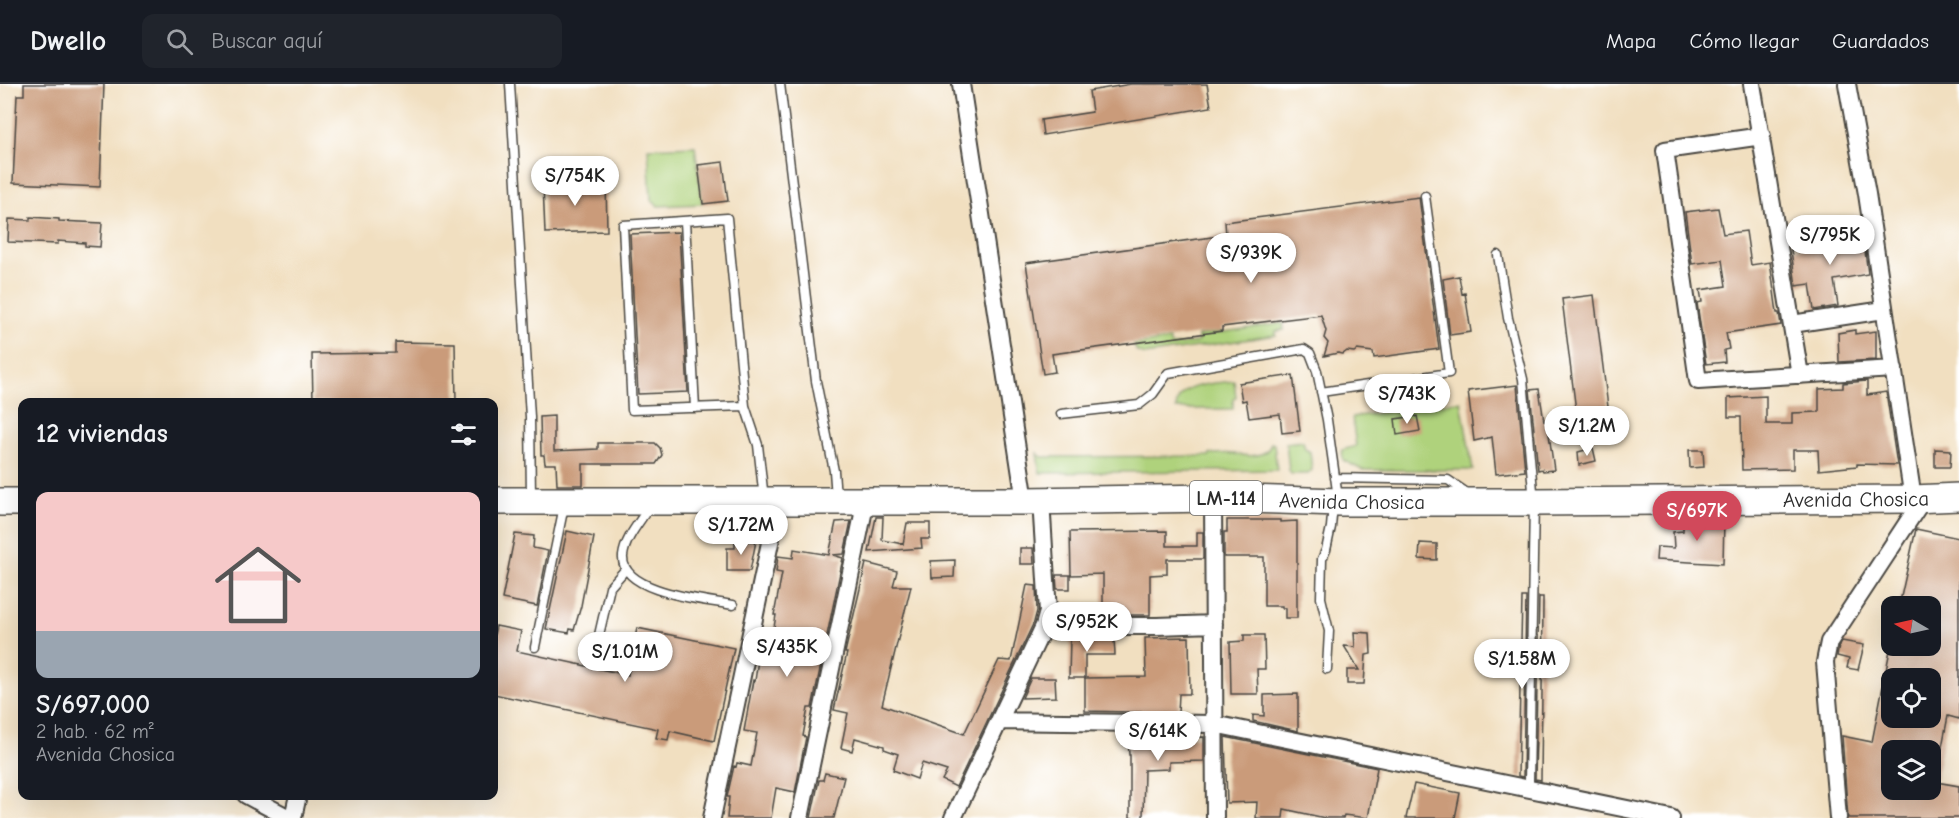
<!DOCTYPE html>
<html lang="es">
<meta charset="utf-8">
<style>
body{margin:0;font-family:"Comic Neue",sans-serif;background:#20242c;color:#f1f3f6;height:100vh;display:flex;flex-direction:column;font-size:22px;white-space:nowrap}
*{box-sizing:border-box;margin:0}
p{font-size:20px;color:#9ea1a6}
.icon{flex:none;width:33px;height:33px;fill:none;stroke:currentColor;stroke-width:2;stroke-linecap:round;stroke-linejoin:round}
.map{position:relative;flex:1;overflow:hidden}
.side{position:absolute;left:18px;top:314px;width:480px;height:402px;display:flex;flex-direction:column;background:#171b24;border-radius:12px;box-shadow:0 6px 24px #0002}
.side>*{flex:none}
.needle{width:39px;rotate:279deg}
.tools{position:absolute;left:1881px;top:512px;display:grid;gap:12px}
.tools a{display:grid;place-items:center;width:60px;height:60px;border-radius:12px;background:#171b24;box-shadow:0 6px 24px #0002;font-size:30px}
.price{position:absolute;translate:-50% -51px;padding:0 14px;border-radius:21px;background:#fff;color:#222;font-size:20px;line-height:39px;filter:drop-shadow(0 2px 3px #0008)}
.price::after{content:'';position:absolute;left:50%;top:36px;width:18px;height:14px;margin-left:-9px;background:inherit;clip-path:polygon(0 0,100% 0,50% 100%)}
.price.selected{background:#d1495b;color:#fff}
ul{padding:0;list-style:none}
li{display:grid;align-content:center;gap:12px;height:318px;padding:0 18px}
li span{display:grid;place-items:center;height:186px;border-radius:12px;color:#555}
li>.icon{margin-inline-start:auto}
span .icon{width:108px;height:108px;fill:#fffc;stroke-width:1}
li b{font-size:26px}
h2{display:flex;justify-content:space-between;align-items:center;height:72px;padding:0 18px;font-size:26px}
header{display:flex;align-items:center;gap:36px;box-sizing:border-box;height:84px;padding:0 30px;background:#171b24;border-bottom:2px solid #363941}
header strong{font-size:28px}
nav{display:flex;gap:33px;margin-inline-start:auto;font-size:21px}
.search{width:420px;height:54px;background:#20242c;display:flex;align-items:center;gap:15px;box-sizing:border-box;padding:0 21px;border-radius:12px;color:#9ea1a6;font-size:22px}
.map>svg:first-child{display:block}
.green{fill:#afd27b;stroke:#6d7e53;stroke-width:1.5}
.building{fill:#ca9b7a;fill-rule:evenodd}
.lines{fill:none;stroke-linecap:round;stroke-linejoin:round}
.service-casing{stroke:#494641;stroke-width:11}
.minor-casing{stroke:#494641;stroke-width:20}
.primary-casing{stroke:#494641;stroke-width:30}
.service{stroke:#fff;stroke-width:8}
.minor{stroke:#fff;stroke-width:16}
.primary{stroke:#fff;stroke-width:27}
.labels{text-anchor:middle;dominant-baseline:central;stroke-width:6;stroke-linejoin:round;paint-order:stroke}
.shield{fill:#fff;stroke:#6b6b6b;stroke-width:1.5}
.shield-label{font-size:20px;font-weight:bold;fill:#2b2b2b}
.street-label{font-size:21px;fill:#2b2b2b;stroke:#fff}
</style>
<header>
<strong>Dwello</strong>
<div class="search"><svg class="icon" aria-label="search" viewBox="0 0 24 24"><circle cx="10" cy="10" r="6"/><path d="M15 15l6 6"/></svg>Buscar aquí</div>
<nav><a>Mapa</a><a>Cómo llegar</a><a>Guardados</a></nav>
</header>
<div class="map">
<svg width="1959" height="734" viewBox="0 0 1959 734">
<rect width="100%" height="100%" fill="#fff"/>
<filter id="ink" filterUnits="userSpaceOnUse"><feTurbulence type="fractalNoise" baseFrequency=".0167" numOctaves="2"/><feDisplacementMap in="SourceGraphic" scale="12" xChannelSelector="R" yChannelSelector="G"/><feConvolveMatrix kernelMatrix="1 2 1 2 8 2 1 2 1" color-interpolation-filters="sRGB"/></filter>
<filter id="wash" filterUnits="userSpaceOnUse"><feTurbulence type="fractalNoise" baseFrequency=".008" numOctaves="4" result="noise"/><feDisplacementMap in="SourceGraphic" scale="24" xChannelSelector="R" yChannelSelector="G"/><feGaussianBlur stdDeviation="1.35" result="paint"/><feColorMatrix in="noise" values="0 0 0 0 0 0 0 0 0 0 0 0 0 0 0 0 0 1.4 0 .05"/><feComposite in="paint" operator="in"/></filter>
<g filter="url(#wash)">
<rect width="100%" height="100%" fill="#f1dfc0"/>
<!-- green -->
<path class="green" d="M695 62 702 120 658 122 651 116 648 64Z
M1283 239 1284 246 1276 247V251L1145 271 1137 268 1134 261 1169 256 1171 262 1198 258V252Z
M1234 297 1236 313 1233 314V325H1176C1177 298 1214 300 1234 297Z
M1461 317 1473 386H1362L1343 376 1342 366 1356 362 1352 333Z
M1303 357 1305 365 1310 368 1312 386 1308 390H1291L1289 386 1286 359Z
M1271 359 1274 360 1277 386 1040 389 1037 369 1042 373 1209 372 1210 370C1218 370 1227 369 1235 370 1245 372 1267 375 1271 359Z"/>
<g id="blocks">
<!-- building -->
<path class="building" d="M24 0H104L100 103 13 99 17 11H24Z
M1131 0H1207L1211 23 1043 51 1041 36 1092 28 1089 7Z
M723 78 728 117 703 120 698 81Z
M606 98 607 147 545 149 543 100Z
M1419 113 1439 265 1374 274 1373 268 1357 266 1354 268 1347 267 1343 270 1338 269 1324 272 1328 259 1324 254 1326 247 1321 231 1222 243V247L1052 270 1055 288 1043 290 1026 179 1226 151 1225 138Z
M1718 124 1723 150 1746 147 1751 181 1770 178 1777 229H1779L1781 241 1726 249 1729 265 1724 266 1725 278 1706 280 1697 219 1702 218 1700 206 1726 202 1722 176 1692 180 1685 128Z
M30 133 59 135V137L102 139 100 163 85 162V159L58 157V160L8 158 9 135 30 136Z
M1862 145 1868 190 1834 196 1838 222 1814 226 1810 200 1796 202 1791 166 1837 159 1835 149Z
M679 148 688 308 638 310 630 150Z
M1459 192 1462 210 1465 209 1471 248 1450 251 1443 195Z
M1594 211 1609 331 1577 335 1562 215Z
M1855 246V250L1876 247V276L1839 278 1838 249Z
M395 258 455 259 456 318H313L312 270 395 269Z
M1293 291 1300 347 1282 349 1280 330 1249 334 1246 316 1242 317 1239 299Z
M1867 297V311L1886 308 1897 381 1857 380V382L1819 386 1818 366H1793V385L1742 386 1741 333H1728V314L1766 312V340H1792V329L1819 328V305L1843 304V299Z
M1517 301 1525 387 1496 390 1492 353 1474 357 1468 307Z
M1539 305 1544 337 1547 336 1554 386 1543 387 1542 385 1538 386 1530 306Z
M554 332V367L598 365V359H655L660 364 662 371 656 380H583V401H557L556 380H545L544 371H541L540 333Z
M1417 332 1420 347 1397 351 1395 335Z
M1593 364 1596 377 1579 381 1578 368Z
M1935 365 1951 366 1950 383H1935Z
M1689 366H1703L1704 383 1690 384Z
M1721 432V435H1724L1723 480 1656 476 1657 463 1674 464 1673 448 1683 447V441H1689L1691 433Z
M876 433H883L882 456 903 460 907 439H930V455H921L922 464 869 468Z
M1227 436H1280V438L1297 437V534H1285V524H1282V522H1264V473H1224V448H1227Z
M851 437 844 470 833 471 843 474 812 624H808L803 652 806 653 795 708 776 704 771 734H727L729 713H727L734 682 736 683 737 679 751 682 757 649 744 647 753 596 755 597 761 554 772 556 776 531H774L782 489 776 488 778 472 793 474 794 465 829 471 836 438Z
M1916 445 1959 454V635L1948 632 1936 694 1930 693V666H1892V705H1930V697L1959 702V734H1848L1842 652 1872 658 1891 561H1930V522H1899ZM1892 594H1930V633H1892Z
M567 447 594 453 581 522 574 546 570 545 569 549 546 545Z
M1167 447V462H1197V448H1203V475H1167V490L1150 491V531H1103V490L1071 491 1070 448Z
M515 450 534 452 533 464 548 467 537 522 502 515Z
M735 457H756L750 487H727V464H735Z
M1420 459 1437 460V476L1419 475Z
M1020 464H1033L1034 480H1020Z
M955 476 954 493 932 494 931 477Z
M866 479 897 487 893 502H911L882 621 964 650 999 576 1011 577 1027 501 1036 502 1037 527 1034 538 956 703 942 696 947 687 922 679 917 695 893 686 898 670 884 665V662L855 654 852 667 841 664 848 629 834 626 847 569H845L848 556Z
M1056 491H1070V505H1057Z
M1522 513H1526L1523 693 1518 692Z
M1539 513H1543V520L1541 696 1535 695Z
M496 542 521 547 517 567 628 591 637 544 734 564 714 657 670 647 668 656 656 654 658 645 494 610V551Z
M1354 548 1370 549 1371 570 1366 571 1364 600H1347V586H1359L1344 562 1355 563Z
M1244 551H1264L1265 585H1257L1258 610H1231L1230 558 1244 557Z
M1189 553 1190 610H1179L1178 629 1085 627V594L1146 593 1145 554Z
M1070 554 1114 555 1115 571H1085V594H1069Z
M1842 557 1864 561 1858 586 1847 584 1849 575 1837 572 1839 562Z
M1031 594H1055L1056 613 1022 614Z
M1298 610V647L1253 637V631L1264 632V611Z
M1204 653V677L1169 678V685L1144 686 1143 734H1130V671H1129L1128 655Z
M1225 653 1377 684 1368 734 1344 731 1343 734H1325L1284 725 1283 734H1256L1257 718 1227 719Z
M825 689 844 693 834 734H811L819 696H823Z
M1414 700 1460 709 1455 734H1406Z"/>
</g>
</g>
<g filter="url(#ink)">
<use href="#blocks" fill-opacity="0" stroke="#494641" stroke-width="1.5"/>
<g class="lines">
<!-- service casing -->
<g class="service-casing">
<path id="service" d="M510 0 530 333 531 413
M780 0 816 297 834 387 836 413
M685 137 695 324
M1498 171 1508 234 1523 295 1534 418 1529 698
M1321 308 1449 289 1425 112
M745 322 632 326 623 141 727 134 745 322 758 361 764 415
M1061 330 1139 321 1153 310 1168 289 1304 265 1310 269 1317 287 1327 336 1338 414
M1335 394 1448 396 1470 411
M649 423C640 438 625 454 623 472 620 509 707 516 733 521
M599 551 610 503 625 486
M535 563 564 422
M1327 585 1329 547 1321 514 1322 475 1326 466 1331 443 1333 421"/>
</g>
<!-- minor casing -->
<g class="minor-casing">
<path id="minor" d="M961 0 1025 417
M1752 0 1800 291
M1847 0 1867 110 1913 415
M1762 52 1665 66 1698 297 1894 285
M1792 240 1884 226
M1213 414 1215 734
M1044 542H1157L1214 540
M999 637 1214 640 1671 734
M246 711 289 734
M293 734 298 711
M712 734 779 416
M800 734 866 416
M953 734 1044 542 1048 528 1041 416
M1838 734 1825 578 1829 558 1923 415"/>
</g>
<!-- primary casing -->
<g class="primary-casing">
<g id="primary">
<path id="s1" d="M494 417H1025L1213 414 1339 418H1534L1913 415 1959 413"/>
<path d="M0 418H22"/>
</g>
</g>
<!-- service -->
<use href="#service" class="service"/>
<!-- minor -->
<use href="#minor" class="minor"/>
<!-- primary -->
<use href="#primary" class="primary"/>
</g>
</g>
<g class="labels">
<!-- shield labels -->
<rect class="shield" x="1190" y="397" width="72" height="34" rx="4.5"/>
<g class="shield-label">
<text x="1226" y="414">LM-114</text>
</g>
<!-- street labels -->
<g class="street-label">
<text stroke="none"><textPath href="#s1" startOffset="1362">Avenida Chosica</textPath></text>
<text stroke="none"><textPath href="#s1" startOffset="858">Avenida Chosica</textPath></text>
</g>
</g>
</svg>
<div class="tools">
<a><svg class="needle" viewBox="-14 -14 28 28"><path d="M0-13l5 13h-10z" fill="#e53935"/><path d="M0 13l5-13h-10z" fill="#9ea1a6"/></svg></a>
<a><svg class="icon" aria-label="locate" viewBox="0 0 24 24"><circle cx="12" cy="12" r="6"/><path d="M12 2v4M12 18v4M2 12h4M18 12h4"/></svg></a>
<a><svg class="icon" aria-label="layers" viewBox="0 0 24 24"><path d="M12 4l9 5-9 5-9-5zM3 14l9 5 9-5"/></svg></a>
</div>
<b class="price" style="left:575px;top:123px">S/754K</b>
<b class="price" style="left:1830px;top:182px">S/795K</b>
<b class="price" style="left:1251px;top:200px">S/939K</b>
<b class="price" style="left:1407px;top:341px">S/743K</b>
<b class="price" style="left:1587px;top:373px">S/1.2M</b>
<b class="price selected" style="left:1697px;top:458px">S/697K</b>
<b class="price" style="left:741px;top:472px">S/1.72M</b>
<b class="price" style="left:1087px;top:569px">S/952K</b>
<b class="price" style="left:787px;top:594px">S/435K</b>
<b class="price" style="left:625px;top:599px">S/1.01M</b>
<b class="price" style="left:1522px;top:606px">S/1.58M</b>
<b class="price" style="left:1158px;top:678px">S/614K</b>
<section class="side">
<h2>12 viviendas<svg class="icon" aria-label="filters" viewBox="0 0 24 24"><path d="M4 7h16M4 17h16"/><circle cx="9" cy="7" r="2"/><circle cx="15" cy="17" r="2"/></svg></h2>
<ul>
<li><span style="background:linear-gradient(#f6c9c9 75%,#9aa5b1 0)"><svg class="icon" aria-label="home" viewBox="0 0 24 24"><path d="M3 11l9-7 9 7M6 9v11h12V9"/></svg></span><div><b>S/697,000</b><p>2 hab. · 62 m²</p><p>Avenida Chosica</p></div></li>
</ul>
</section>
</div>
